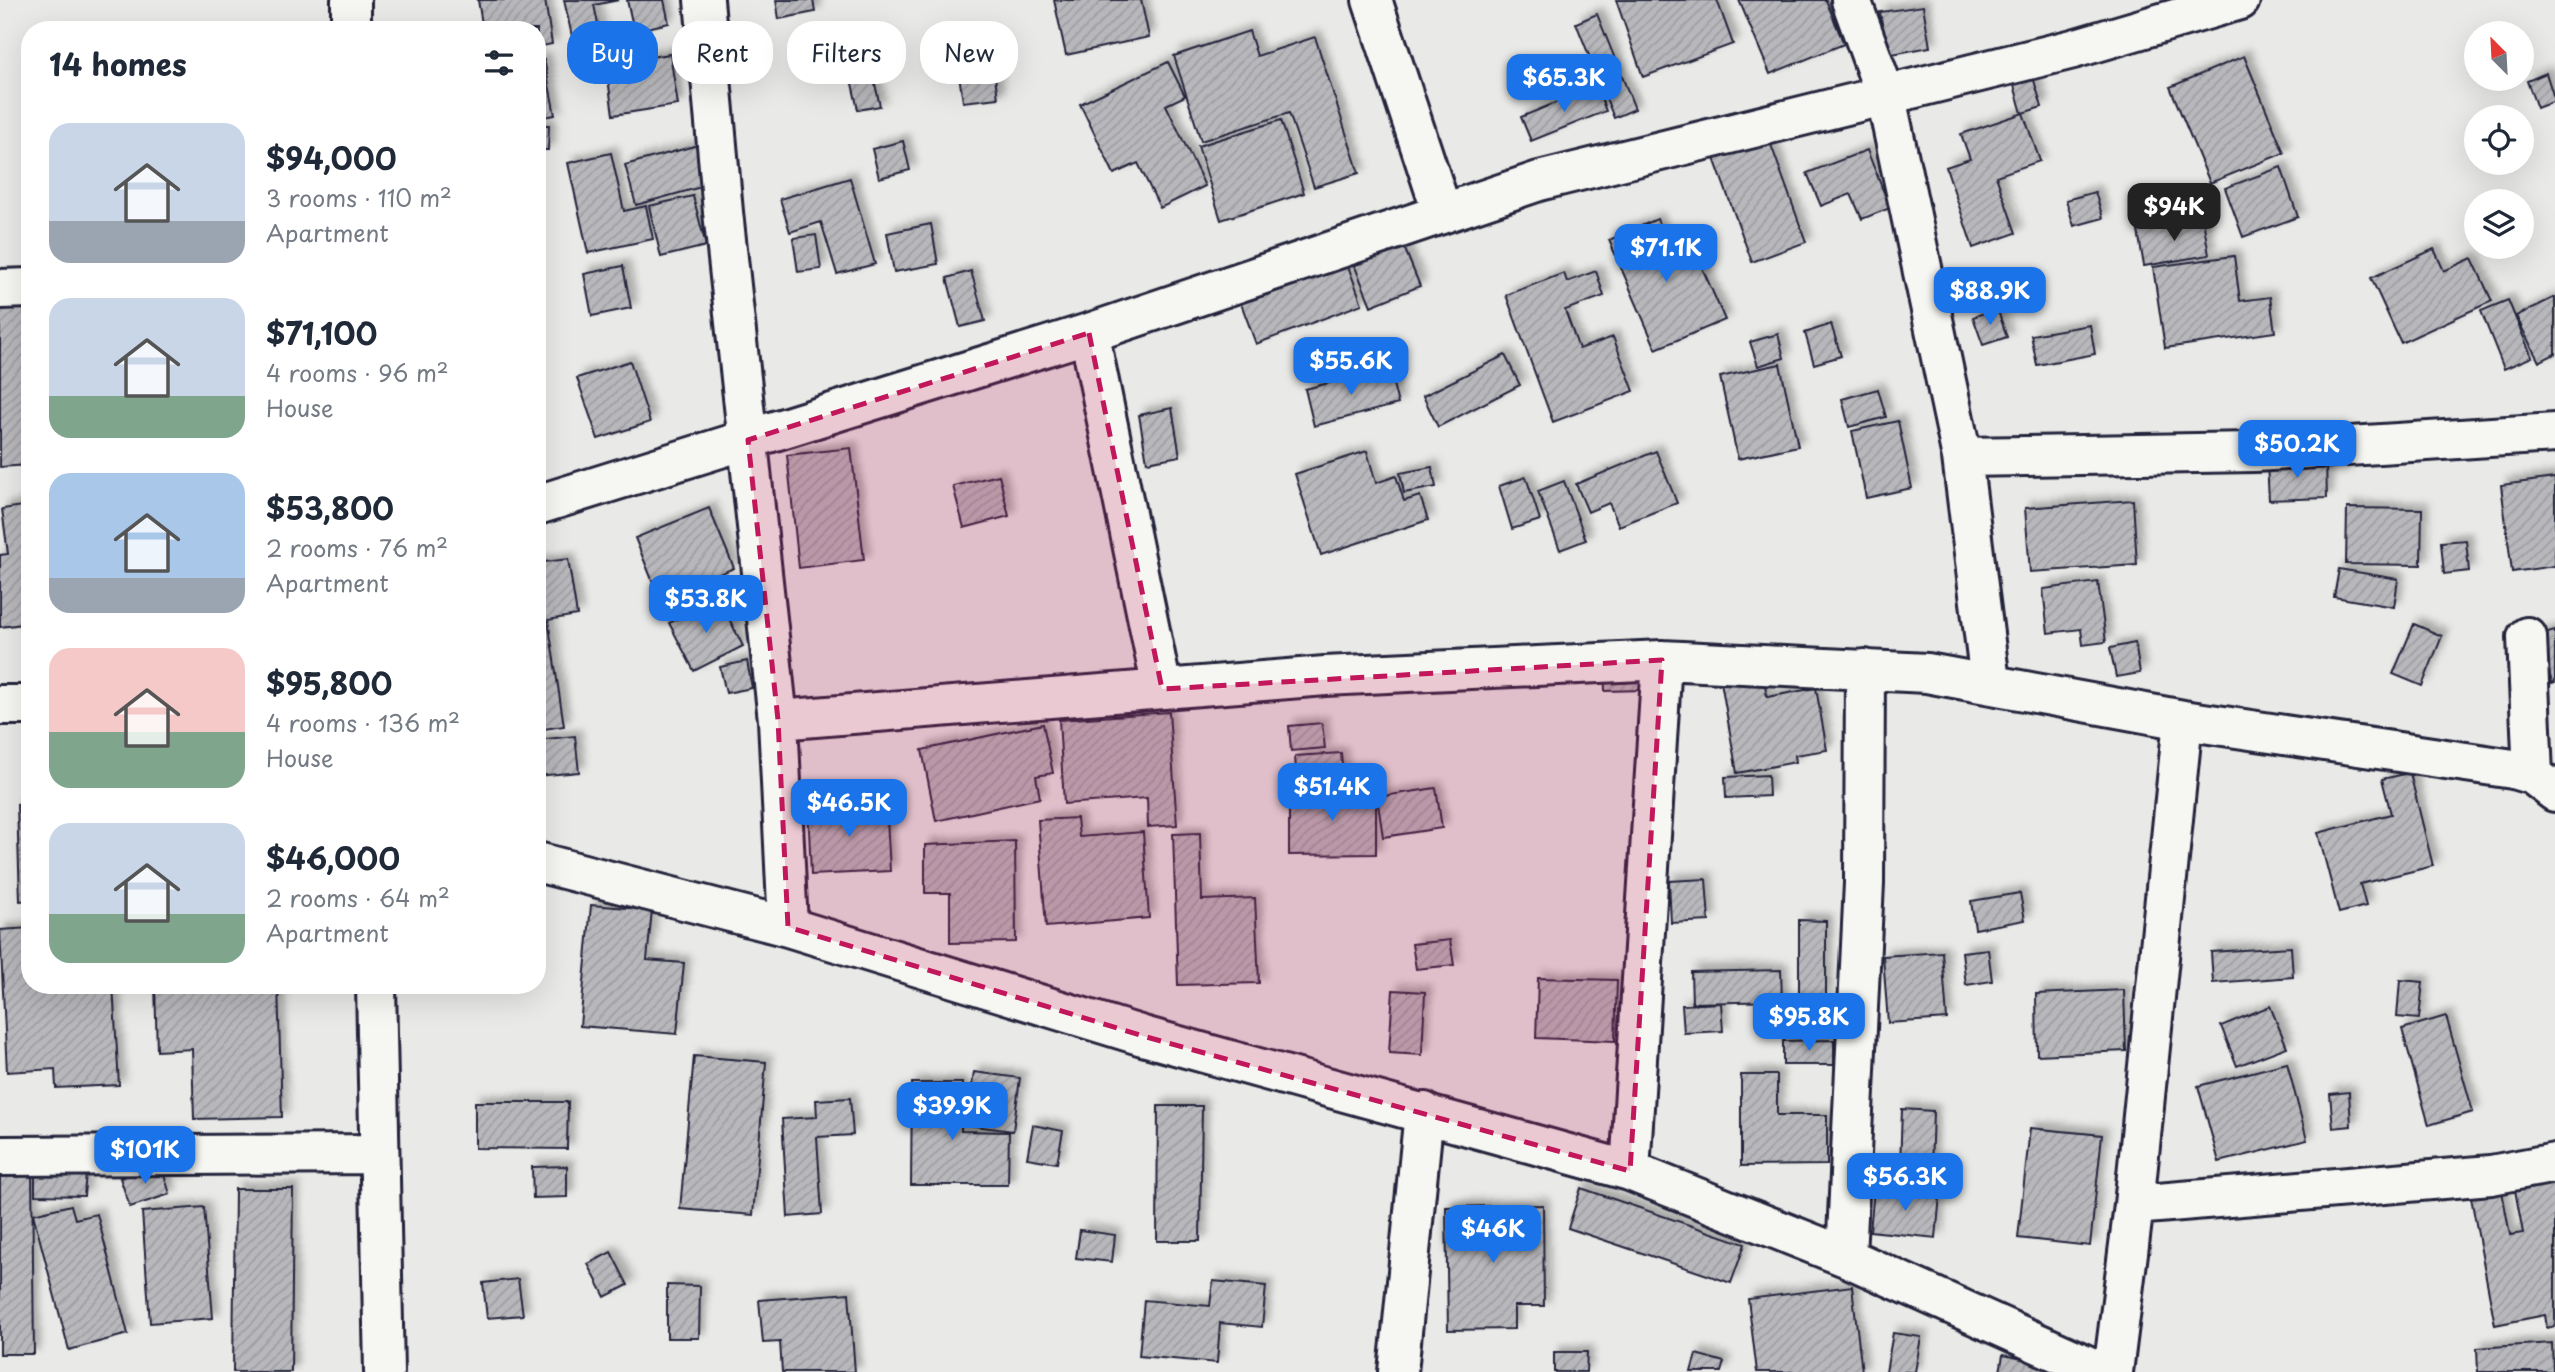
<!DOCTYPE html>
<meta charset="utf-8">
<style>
body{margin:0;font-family:"Playpen Sans",sans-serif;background:#f2f2f3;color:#1f2937;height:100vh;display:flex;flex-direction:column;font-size:26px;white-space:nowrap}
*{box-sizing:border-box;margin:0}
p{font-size:23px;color:#747a83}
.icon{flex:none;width:38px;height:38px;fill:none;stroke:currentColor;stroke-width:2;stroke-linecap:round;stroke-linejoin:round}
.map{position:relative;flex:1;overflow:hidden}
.side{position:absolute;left:21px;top:21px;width:525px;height:973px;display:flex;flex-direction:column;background:#fff;border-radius:28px;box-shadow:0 7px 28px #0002}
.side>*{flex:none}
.hud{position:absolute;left:567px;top:21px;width:665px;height:63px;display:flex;gap:14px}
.needle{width:46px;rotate:336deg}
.controls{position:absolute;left:2464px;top:21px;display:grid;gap:14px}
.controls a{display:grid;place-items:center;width:70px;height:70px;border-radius:50%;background:#fff;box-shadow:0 7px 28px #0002;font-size:35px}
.price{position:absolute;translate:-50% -60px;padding:0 16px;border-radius:14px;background:#1a73e8;color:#fff;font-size:23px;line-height:46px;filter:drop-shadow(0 2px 4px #0008)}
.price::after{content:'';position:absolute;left:50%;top:42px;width:21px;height:16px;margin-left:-10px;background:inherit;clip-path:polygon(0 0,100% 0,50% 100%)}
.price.selected{background:#222;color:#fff}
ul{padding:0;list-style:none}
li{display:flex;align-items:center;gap:21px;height:175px;padding:0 28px}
li span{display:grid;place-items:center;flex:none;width:196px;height:140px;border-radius:21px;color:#555}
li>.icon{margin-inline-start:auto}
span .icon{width:84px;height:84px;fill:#fffc;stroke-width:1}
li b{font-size:30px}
h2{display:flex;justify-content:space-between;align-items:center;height:84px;padding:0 28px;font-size:30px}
.tag{padding:0 24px;border-radius:28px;background:#fff;box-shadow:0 7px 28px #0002;font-size:24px;line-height:63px}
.tag.selected{background:#1a73e8;color:#fff}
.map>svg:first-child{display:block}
.building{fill:url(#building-hatch);stroke:#22223b;stroke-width:2;filter:url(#shadow)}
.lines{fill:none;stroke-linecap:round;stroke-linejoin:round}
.minor-casing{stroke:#22223b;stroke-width:44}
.minor{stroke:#f6f6f2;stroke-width:38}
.marked{fill:#c2185b;fill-opacity:0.2;stroke:#c2185b;stroke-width:5;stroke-dasharray:14 9;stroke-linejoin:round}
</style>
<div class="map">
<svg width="2555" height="1372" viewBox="0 0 2555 1372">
<defs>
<pattern id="building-hatch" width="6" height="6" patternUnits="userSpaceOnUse" patternTransform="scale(1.75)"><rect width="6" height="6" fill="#b8b8bc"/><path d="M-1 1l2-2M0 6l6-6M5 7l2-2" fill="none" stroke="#9e9ea2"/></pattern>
<filter id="shadow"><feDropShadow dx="6" dy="-6" stdDeviation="3.5" flood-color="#0004"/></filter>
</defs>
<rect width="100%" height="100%" fill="#e9e9e7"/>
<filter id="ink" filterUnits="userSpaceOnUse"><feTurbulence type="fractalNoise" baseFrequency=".0143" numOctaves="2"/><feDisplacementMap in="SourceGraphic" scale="14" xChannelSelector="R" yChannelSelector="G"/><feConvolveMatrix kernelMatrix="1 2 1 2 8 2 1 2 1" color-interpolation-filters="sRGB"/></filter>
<g filter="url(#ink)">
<!-- building -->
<path class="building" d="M478 0H545L552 44 537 47V30H483Z
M564 0H619L594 5 602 43 575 50Z
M627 0H664L669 23 634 31Z
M776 0H813L815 12 779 19Z
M1054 0H1141L1149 37 1066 55Z
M1616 0H1717L1733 44 1643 77Z
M1739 0H1826L1844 44 1770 74Z
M1923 6 1930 47 1887 55 1880 12Z
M1597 14 1635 109 1614 118 1576 23Z
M1249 31 1257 56 1315 37 1359 173 1314 187 1289 113 1201 141 1174 56Z
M670 54 678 105 613 115 606 64Z
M2244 56 2284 153 2210 183 2170 87Z
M544 59 555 115 537 118V60Z
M1168 62 1185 96 1166 105 1205 186 1160 208 1138 163 1114 174 1080 104Z
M994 70 998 98 963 102 959 75Z
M2546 73 2555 101 2537 108 2527 81Z
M873 75 880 106 858 110 851 79Z
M2033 77 2042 107 2022 113 2013 82Z
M1596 86 1606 111 1531 141 1521 117Z
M2023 113 2040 161 1996 176 2016 233 1973 248 1946 167 1970 159 1961 134Z
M1281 120 1304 193 1221 220 1198 146Z
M537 125H549L548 150H537Z
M1769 139 1806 242 1752 262 1714 158Z
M903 141 910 170 879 178 872 149Z
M702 144 712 184 636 205 625 165Z
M1867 150 1890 208 1862 219 1851 194 1821 206 1807 173Z
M611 153 624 211 646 206 653 239 588 253 568 163Z
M2281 167 2298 217 2243 237 2225 188Z
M850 178 875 264 837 274 821 222 790 232 780 199Z
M2095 192 2103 218 2074 226 2066 200Z
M693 196 706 246 661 257 649 206Z
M1657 219 1669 249 1690 240 1725 320 1656 349 1609 240Z
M2203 220 2209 255 2144 266 2138 231Z
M931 224 938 264 894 272 887 233Z
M816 235 821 269 798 272 793 238Z
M1402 242 1420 286 1371 306 1353 262Z
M2434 249 2444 271 2472 258 2492 301 2401 343 2371 278Z
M1342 250 1362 304 1256 344 1236 290Z
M2234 256 2240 301 2270 297 2275 332 2165 348 2153 267Z
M623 266 631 308 592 316 584 274Z
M971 271 985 321 960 327 947 278Z
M1596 271 1604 296 1565 310 1579 349 1613 337 1634 391 1553 422 1506 295 1564 273 1567 282Z
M2555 297V354L2539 362 2516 316Z
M2508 300 2532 357 2504 369 2481 311Z
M30 306V465L0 467V308Z
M1997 308 2007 337 1983 345 1973 317Z
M1831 324 1841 356 1814 364 1805 333Z
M2090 325 2095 354 2037 365 2031 335Z
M1778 334 1784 358 1758 366 1750 342Z
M1505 355 1520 385 1438 427 1423 396Z
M630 361 650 422 598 439 577 378Z
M1780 364 1798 446 1738 459 1720 377Z
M1389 368 1398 404 1314 426 1305 389Z
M1878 389 1886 417 1849 427 1842 399Z
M1172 408 1180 456 1147 462 1139 415Z
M1898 421 1912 488 1866 498 1852 431Z
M851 448 864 560 799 568 787 455Z
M1367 451 1376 483 1396 476 1404 501 1420 496 1428 520 1321 555 1295 474Z
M1656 451 1677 503 1619 526 1609 503 1588 512 1576 484Z
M2326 461 2327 498 2269 500 2267 463Z
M1432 467 1436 487 1404 493 1400 473Z
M999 475 1009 516 964 528 953 486Z
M1526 477 1540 520 1512 529 1499 486Z
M2555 478V566L2512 572 2501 485Z
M1564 481 1586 540 1560 550 1538 491Z
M2133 500 2137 565 2030 572 2025 508Z
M30 505V623L0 627V555L8 554 2 509Z
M709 508 734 568 686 588 693 606 667 617 635 538Z
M2347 508 2422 509 2421 565 2346 564Z
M2466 540 2469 571 2444 574 2441 542Z
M568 559 577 615 548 620 564 726 537 730V563Z
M2339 569 2398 579 2394 607 2334 597Z
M714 580 721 597 700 606 692 590Z
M2098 582 2106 642 2083 645 2081 629 2048 633 2043 589Z
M719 599 743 646 694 671 669 623Z
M2414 624 2442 636 2422 686 2393 674Z
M2555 631V682L2552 683 2540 635Z
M2135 643 2140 673 2116 677 2110 648Z
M747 661 752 688 726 693 720 667Z
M1761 662 1767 697 1816 688 1827 750 1795 755 1796 762 1737 773 1719 670Z
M1645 663V690L1605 691 1604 665Z
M1169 712 1177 825 1148 827 1147 798 1064 804 1059 720Z
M1322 723 1325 748 1291 751 1289 726Z
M1043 724 1053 773 1036 776 1040 798 936 821 922 750Z
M575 736 579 772 537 776V740Z
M1341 753 1344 784 1297 787 1295 756Z
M2410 773 2433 866 2360 884 2366 906 2339 913 2318 833 2391 814 2382 779Z
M1768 775 1769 796 1726 798 1725 777Z
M1436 788 1442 828 1383 837 1377 797Z
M1376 790V854L1289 855V791Z
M886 802 890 871 811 875 808 806Z
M30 803V900L20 901 17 804Z
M1077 818 1079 837 1143 832 1149 918 1046 927 1038 820Z
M1200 833 1202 900 1255 898 1259 983 1178 985 1173 834Z
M1015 841 1016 942 950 943V893H925V845Z
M1706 879 1709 921 1671 923 1669 881Z
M2020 893 2025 920 1975 929 1971 901Z
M591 905 652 910 647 960 684 963 677 1034 580 1026Z
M1799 920 1826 921V997H1799Z
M30 928V985H113L119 1085 56 1088 55 1069 7 1072 0 930Z
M1450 940 1454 965 1416 969 1412 944Z
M2291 947 2293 977 2213 983 2211 952Z
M1988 949 1992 981 1966 985 1962 952Z
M1942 952 1947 1019 1888 1023 1883 956Z
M1781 970 1782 1001 1692 1003 1691 972Z
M1538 978 1617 980 1615 1041 1536 1038Z
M2400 980 2423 982 2419 1019 2397 1017Z
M155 985H278L282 1117 194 1119 192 1049 157 1051Z
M1393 990 1425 992 1422 1055 1389 1053Z
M2124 990 2126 1051 2037 1055 2036 994Z
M1721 1003 1723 1031 1684 1033 1682 1005Z
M2270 1006 2287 1047 2237 1066 2221 1026Z
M2446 1016 2473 1112 2429 1125 2402 1029Z
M1834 1040V1065H1783V1041Z
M694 1056 766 1062 753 1215 680 1209Z
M2287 1063 2307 1140 2219 1162 2198 1086Z
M974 1072 1020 1078 1013 1131 966 1125Z
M1741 1075H1777V1115H1827V1165L1741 1166Z
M912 1083H962L961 1131 1009 1132 1008 1185H911Z
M2349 1092 2351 1126 2333 1128 2330 1094Z
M850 1098 853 1135 817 1137 822 1214 788 1217 782 1119 817 1117 816 1100Z
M475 1102H568L567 1149 475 1148Z
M1158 1106H1202L1200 1241H1157Z
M1902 1109 1933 1111 1931 1169 1900 1167Z
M1033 1125 1063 1131 1057 1163 1027 1158Z
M2030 1128 2102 1135 2090 1246 2018 1238Z
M161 1165 170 1194 130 1207 120 1178Z
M567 1166V1197L533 1198 532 1167Z
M2555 1166V1326L2547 1328 2545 1315 2495 1325 2467 1176 2498 1169 2510 1235 2523 1233 2512 1174Z
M0 1171H32L34 1354H0Z
M35 1171 86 1172 84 1196 35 1195Z
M1581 1188 1745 1244 1731 1283 1568 1228Z
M235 1189H293L291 1372H233Z
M1874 1189 1940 1195 1936 1238 1870 1231Z
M71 1205 75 1219 97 1214 128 1334 69 1350 33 1214Z
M1543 1205 1544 1306H1514V1329L1448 1330 1446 1207Z
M204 1207 213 1318 150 1323 142 1212Z
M1080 1230 1115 1235 1112 1262 1076 1258Z
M611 1252 628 1285 605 1297 588 1264Z
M518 1279 523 1315 487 1318 483 1283Z
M1213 1281 1266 1286 1262 1327 1220 1323 1217 1363 1139 1356 1144 1300 1210 1306Z
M667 1285 700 1286 699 1338H667Z
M1852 1286 1862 1372H1757L1748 1299Z
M849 1293 855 1372H782L780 1342 763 1343 759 1300Z
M1893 1333 1921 1337 1915 1372H1886Z
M2552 1343 2553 1372H2478L2477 1348Z
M1554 1352H1587L1586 1372H1554Z
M1696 1354 1724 1362 1721 1372H1691Z
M2003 1355 2087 1372H2000Z"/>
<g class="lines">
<!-- minor casing -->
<g class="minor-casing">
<path id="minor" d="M351 0V30
M704 0 723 212 778 720 788 927
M1372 0 1442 212
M1851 0 1886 97 1962 457 1990 682
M0 289 30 288
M1089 333 1162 689
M1962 457 2254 452 2555 433
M537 505 1089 333 1539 181 2073 49 2240 0
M2527 637 2533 775 2555 792
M0 705H30
M778 720 1325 676 1662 660 1927 673 2183 720 2513 769 2533 775
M537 862 788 927 1143 1036 1630 1171 1846 1257 2102 1372
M376 985 384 1372
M0 1156 379 1154
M1630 1171 1662 660
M2134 1205 2491 1175 2555 1163
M1846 1257 1864 883 1865 669
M1398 1372 1424 1112
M2113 1372 2134 1205 2183 720"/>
</g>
<!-- minor -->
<use href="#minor" class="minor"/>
</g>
</g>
<!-- marked area -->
<path class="marked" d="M1089 333 1162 689 1662 660 1630 1171 1143 1036 788 927 778 720 748 440Z"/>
</svg>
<div class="controls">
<a><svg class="needle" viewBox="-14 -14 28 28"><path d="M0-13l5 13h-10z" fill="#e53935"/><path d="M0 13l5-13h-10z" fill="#747a83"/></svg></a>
<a><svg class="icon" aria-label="locate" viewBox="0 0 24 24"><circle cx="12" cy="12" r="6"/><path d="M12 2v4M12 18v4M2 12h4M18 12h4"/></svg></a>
<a><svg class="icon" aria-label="layers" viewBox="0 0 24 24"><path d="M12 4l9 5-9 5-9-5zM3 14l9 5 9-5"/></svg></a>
</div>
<b class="price" style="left:1564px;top:114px">$65.3K</b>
<b class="price selected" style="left:2174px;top:243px">$94K</b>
<b class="price" style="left:1666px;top:284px">$71.1K</b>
<b class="price" style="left:1990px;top:327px">$88.9K</b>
<b class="price" style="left:1351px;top:397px">$55.6K</b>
<b class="price" style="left:2297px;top:480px">$50.2K</b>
<b class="price" style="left:706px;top:635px">$53.8K</b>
<b class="price" style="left:1332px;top:823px">$51.4K</b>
<b class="price" style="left:849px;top:839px">$46.5K</b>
<b class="price" style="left:1809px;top:1053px">$95.8K</b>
<b class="price" style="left:952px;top:1142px">$39.9K</b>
<b class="price" style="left:145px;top:1186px">$101K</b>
<b class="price" style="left:1905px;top:1213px">$56.3K</b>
<b class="price" style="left:1493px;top:1265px">$46K</b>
<div class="hud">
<a class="tag selected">Buy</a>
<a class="tag">Rent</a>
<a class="tag">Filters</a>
<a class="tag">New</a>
</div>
<section class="side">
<h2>14 homes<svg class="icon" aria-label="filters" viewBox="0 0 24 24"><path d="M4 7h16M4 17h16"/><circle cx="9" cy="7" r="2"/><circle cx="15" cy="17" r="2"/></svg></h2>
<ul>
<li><span style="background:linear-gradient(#c9d6e8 70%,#9aa5b1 0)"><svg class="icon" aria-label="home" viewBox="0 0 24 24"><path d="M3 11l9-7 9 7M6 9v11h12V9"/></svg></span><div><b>$94,000</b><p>3 rooms · 110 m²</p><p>Apartment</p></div></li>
<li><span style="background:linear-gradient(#c9d6e8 70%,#7fa58c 0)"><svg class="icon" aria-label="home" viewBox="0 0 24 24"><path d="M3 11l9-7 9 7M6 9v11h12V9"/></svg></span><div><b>$71,100</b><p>4 rooms · 96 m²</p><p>House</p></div></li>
<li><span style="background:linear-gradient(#a9c7e8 75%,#9aa5b1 0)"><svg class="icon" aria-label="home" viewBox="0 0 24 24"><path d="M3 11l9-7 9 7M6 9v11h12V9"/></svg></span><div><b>$53,800</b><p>2 rooms · 76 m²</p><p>Apartment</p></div></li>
<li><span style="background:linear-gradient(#f6c9c9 60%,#7fa58c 0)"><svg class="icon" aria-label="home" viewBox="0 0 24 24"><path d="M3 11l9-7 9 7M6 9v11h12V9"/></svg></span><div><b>$95,800</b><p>4 rooms · 136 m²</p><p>House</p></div></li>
<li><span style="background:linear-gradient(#c9d6e8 65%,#7fa58c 0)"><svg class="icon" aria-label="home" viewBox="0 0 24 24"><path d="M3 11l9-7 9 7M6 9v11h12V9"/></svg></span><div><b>$46,000</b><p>2 rooms · 64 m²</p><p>Apartment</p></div></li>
</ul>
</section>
</div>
